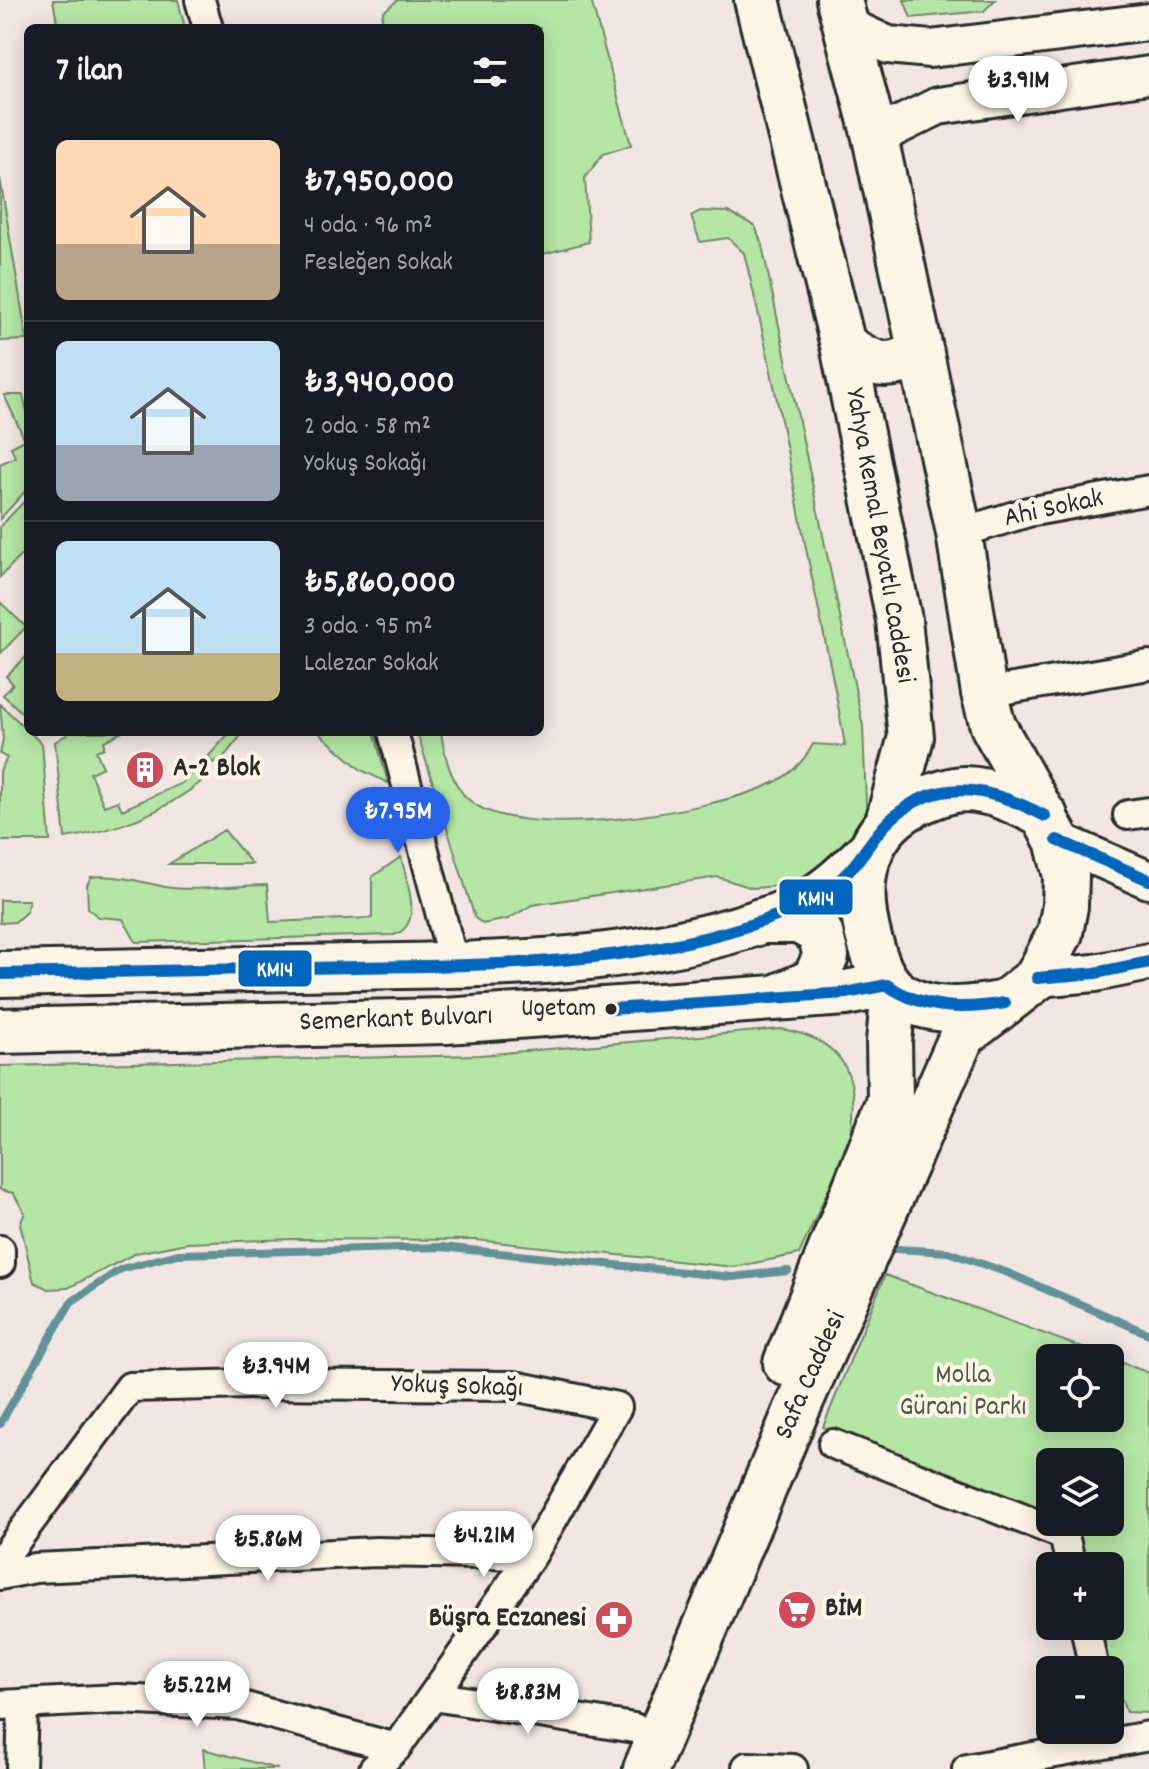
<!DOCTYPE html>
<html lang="tr">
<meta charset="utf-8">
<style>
body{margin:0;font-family:Dekko,sans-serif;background:#20242c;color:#f1f3f6;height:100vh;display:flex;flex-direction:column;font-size:30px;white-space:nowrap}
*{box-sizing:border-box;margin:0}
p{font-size:26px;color:#9ea1a6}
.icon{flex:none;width:44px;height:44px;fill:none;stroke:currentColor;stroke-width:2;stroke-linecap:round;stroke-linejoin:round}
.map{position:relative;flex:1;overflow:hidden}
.panel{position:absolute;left:24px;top:24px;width:520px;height:712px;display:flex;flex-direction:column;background:#171b24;border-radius:12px;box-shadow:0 4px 20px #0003}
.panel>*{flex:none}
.tools{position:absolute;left:1036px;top:1344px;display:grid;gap:16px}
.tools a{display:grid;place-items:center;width:88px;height:88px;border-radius:12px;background:#171b24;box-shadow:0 4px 20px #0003;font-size:40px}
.price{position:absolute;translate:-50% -68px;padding:0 18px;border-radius:28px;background:#fff;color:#222;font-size:26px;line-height:52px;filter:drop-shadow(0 2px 4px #0008)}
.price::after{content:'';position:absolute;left:50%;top:48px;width:24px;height:18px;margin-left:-12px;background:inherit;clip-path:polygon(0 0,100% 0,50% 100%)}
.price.on{background:#2563eb;color:#fff}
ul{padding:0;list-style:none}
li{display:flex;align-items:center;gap:24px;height:200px;padding:0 32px}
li+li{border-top:2px solid #363941}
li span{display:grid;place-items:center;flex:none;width:224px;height:160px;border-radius:12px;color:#555}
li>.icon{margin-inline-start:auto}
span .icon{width:96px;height:96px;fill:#fffc;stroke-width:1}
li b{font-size:34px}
h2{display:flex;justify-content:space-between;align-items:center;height:96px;padding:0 32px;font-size:34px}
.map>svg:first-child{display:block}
.green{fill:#b5e6a6;stroke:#708868;stroke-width:2}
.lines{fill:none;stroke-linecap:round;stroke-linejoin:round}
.stream{stroke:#609296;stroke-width:8}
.minor-casing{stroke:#2b2b2b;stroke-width:34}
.tertiary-casing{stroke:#2b2b2b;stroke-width:42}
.primary-casing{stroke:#2b2b2b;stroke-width:50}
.minor{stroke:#fcf5e5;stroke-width:28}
.tertiary{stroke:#fcf5e5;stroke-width:36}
.primary{stroke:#fcf5e5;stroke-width:44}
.bus-1-casing{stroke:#fcf5e5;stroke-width:18}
.bus-1{stroke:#0065bd;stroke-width:12}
.bus-dot{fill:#2b2b2b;stroke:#fcf5e5;stroke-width:3}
.labels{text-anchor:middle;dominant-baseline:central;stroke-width:8;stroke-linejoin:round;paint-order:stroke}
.bus-label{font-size:26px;fill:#2b2b2b;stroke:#fcf5e5;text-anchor:end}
.street-label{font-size:28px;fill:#2b2b2b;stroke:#fcf5e5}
.poi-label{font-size:28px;font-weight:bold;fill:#2b2b2b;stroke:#fcf5e5;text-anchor:start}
.park-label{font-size:28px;fill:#4e5a4a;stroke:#fcf5e5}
.line-badge{stroke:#fcf5e5;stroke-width:3}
.badge-label{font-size:22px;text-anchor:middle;font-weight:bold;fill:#fff}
</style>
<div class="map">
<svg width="1149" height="1769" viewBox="0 0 1149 1769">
<rect width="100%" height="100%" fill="#f1e6e2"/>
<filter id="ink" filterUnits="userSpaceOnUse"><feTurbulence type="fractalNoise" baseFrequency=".0125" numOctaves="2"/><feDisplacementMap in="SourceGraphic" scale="16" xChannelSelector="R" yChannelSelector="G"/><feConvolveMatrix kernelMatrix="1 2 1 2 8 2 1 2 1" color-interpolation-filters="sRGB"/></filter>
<g filter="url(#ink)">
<!-- green -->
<path class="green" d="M53 0H178L185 28H58Z
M398 0H591L631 145 603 154 585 178 589 242 540 255V28H380L383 12Z
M904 0H995L984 11 911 18Z
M0 178 27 340 0 341Z
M700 211 728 212 755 226 762 245 863 726 867 829 808 879 792 885 752 888 718 877 532 905 508 919 483 924 475 918 417 732H441C444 754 451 783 468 799 517 845 712 811 769 785 788 777 804 762 813 744L845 746C833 669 814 594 800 517 783 429 766 341 744 253L728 238 700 242 691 216Z
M4 395H23L28 415V488L0 519V464L15 457 11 447 25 440Z
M28 497V548L0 577V527Z
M0 602 26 627 0 654Z
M26 657 28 659V718L3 695 13 684 6 676Z
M0 704 42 744 50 841H0V771L7 758 0 754 3 739Z
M71 732H122L104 741V748L96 751 103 767 90 773 104 806 118 801 122 810 182 783 200 763 206 769V778C163 813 119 830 65 838L55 742Z
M230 732H244L223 758 213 763 208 757Z
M318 732H374L388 783 361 770Z
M224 830 252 864H169Z
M401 857C406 880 425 925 394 935L136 942 123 919 98 917 88 908 87 885 91 877C115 874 142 882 165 887 190 892 240 885 267 885L270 922 372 918V877Z
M0 900H29L26 912 15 922 0 923Z
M781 1029C849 1040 862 1082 849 1144L799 1254 734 1267 476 1240 292 1239 187 1243 136 1253 68 1288 48 1289 34 1282 20 1224 25 1213 13 1193 0 1190V1066L480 1055Z
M885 1275 1110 1358H1050V1418H1110V1358L1149 1373V1713L1126 1712 1096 1626H1110V1566H1078L1053 1522H1110V1462H1050V1521L823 1427Z
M203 1749 278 1769H205Z"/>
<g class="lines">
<!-- stream -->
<path class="stream" d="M896 1249 948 1252 1008 1273 1149 1334
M0 1424 71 1302 121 1269 178 1254 441 1247 732 1277 788 1271"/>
<!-- minor casing -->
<g class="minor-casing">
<path id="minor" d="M200 0 208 28
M959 533 1028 512 1149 490
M984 693 1149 665
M393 732 454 965
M1128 815 1149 812
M0 1250V1263
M833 1444 1064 1535 1071 1566
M0 1562 130 1387 250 1384 514 1386 617 1407 532 1555 396 1748 374 1769
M0 1575 35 1568 376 1552 532 1555
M1085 1626 1094 1670
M433 1696 634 1728
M0 1705 118 1699 238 1705 396 1748
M747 1767 793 1769
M21 1769 23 1705
M967 1769 1149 1736"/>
</g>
<!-- tertiary casing -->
<g class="tertiary-casing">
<path id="tertiary" d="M845 25 888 45 930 49 1149 22
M875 137 938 106 1149 75
M1057 840 1149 880
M1037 978 1095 973 1149 962"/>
</g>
<!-- primary casing -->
<g class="primary-casing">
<path id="primary" d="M757 0 843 345 899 620 911 737 888 822
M843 345C875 367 886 370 921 353
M760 921H799L820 933 826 956 814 981 777 997
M0 974C117 972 234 969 351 967 496 964 650 966 787 912 820 899 845 875 869 851
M1005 1003C972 1010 929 1015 899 994 882 982 876 962 870 942 853 883 863 825 924 800 936 795 952 789 965 789 995 790 1019 803 1045 816
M0 1031 445 1021 846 993 887 985
M786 1363 890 1100 889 1042 894 990
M646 1769 795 1414 962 1036 1037 978 1060 933 1065 906 1066 876 1057 840 993 726 984 693 959 533 875 137 839 0"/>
</g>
<!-- minor -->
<use href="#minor" class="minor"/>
<!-- tertiary -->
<use href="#tertiary" class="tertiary"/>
<!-- primary -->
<use href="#primary" class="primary"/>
<!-- bus-1 casing -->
<g class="bus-1-casing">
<path id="bus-1" d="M1057 840 1149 880
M0 974C119 972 238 969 357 967 487 965 621 966 747 926 780 916 817 901 843 877 861 861 871 838 889 821 938 774 992 788 1045 816
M1037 978 1095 973 1149 962
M611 1009 846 993 887 985C924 1010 962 1010 1005 1003"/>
</g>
<!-- bus-1 -->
<use href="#bus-1" class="bus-1"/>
</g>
</g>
<!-- icons -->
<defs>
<g id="building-disc" transform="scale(2)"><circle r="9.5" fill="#d1495b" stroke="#fcf5e5"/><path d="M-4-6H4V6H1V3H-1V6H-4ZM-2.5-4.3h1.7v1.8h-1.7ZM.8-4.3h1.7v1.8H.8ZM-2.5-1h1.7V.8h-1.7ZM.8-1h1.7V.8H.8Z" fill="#fff"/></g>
<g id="supermarket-disc" transform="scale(2)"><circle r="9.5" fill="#d1495b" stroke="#fcf5e5"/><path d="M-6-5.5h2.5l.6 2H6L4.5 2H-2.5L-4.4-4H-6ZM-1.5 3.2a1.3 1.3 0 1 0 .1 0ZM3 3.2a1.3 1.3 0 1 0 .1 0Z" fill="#fff"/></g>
<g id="pharmacy-disc" transform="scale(2)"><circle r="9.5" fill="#d1495b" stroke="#fcf5e5"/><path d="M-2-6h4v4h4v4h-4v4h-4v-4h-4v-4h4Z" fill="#fff"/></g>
</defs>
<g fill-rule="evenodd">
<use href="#building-disc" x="145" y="770"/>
<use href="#supermarket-disc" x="797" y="1610"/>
<use href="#pharmacy-disc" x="614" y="1620"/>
</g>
<!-- markers -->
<circle class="bus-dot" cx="611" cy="1009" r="7"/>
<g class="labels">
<!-- bus labels -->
<g class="bus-label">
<text x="596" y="1009">Ugetam</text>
</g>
<!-- street labels -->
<g class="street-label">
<text transform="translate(1054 510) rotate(-12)">Ahi Sokak</text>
<text transform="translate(878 536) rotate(80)">Yahya Kemal Beyatlı Caddesi</text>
<text transform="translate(396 1021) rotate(-2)">Semerkant Bulvarı</text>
<text transform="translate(812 1376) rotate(-66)">Safa Caddesi</text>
<text transform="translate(457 1388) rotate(2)">Yokuş Sokağı</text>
</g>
<!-- poi labels -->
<g class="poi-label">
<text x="173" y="770">A-2 Blok</text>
<text x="825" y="1610">BİM</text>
<text x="586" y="1620" text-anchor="end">Büşra Eczanesi</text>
</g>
<!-- park labels -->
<g class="park-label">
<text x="963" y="1377">Molla<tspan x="963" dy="32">Gürani Parkı</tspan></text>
</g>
</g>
<g class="line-badge">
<rect x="778" y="878" width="76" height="38" rx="8" fill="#0065bd"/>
<rect x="237" y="949" width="76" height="39" rx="8" fill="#0065bd"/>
</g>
<g class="badge-label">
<text x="816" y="905">KM14</text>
<text x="275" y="976">KM14</text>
</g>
</svg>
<div class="tools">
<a><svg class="icon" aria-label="locate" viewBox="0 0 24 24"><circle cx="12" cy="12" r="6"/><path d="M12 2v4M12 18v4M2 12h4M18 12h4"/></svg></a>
<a><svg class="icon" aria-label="layers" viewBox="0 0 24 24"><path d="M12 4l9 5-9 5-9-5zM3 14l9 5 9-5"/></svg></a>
<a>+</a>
<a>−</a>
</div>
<b class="price" style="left:1018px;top:124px">₺3.91M</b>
<b class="price on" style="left:398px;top:855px">₺7.95M</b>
<b class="price" style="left:276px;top:1410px">₺3.94M</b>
<b class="price" style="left:484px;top:1579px">₺4.21M</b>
<b class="price" style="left:268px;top:1583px">₺5.86M</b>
<b class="price" style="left:197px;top:1729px">₺5.22M</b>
<b class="price" style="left:528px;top:1736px">₺8.83M</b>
<section class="panel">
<h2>7 ilan<svg class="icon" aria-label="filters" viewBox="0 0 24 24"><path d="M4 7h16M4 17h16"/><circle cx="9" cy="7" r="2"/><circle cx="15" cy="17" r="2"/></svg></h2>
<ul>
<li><span style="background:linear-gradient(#ffd9b3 65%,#b9a48a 0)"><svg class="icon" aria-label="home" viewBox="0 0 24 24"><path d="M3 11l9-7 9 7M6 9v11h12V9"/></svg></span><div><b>₺7,950,000</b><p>4 oda · 96 m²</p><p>Fesleğen Sokak</p></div></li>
<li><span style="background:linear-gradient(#bfe0f5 65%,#9aa5b1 0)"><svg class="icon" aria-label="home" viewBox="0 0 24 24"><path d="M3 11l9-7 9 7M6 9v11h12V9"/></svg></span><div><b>₺3,940,000</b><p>2 oda · 58 m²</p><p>Yokuş Sokağı</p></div></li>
<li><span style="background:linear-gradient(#bfe0f5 70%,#c2b280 0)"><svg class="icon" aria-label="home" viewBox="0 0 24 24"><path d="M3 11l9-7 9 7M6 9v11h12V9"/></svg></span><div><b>₺5,860,000</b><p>3 oda · 95 m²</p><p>Lalezar Sokak</p></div></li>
</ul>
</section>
</div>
